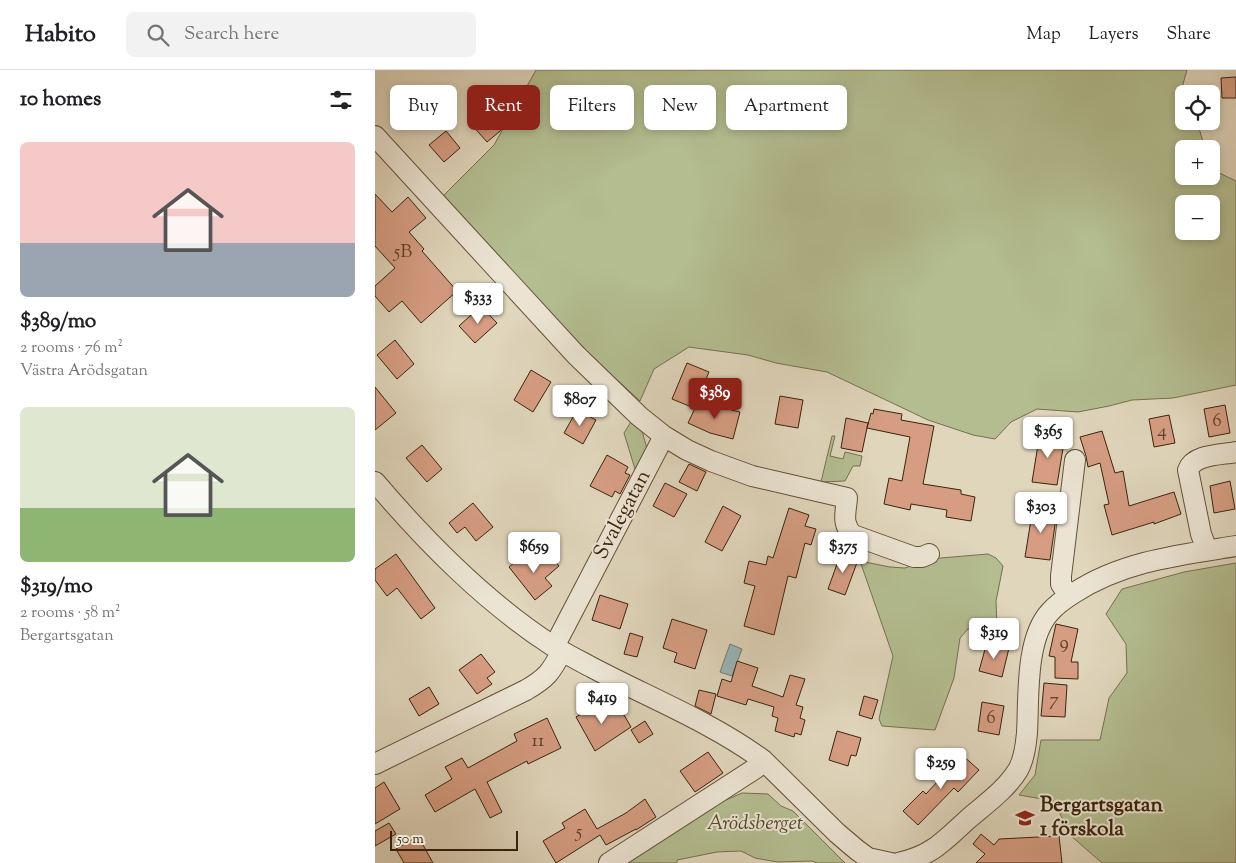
<!DOCTYPE html>
<meta charset="utf-8">
<style>
body{margin:0;font-family:"Sorts Mill Goudy",serif;background:#f2f2f2;color:#202124;height:100vh;display:flex;flex-direction:column;font-size:19px;white-space:nowrap}
*{box-sizing:border-box;margin:0}
p{font-size:16px;color:#757577}
.icon{flex:none;width:28px;height:28px;fill:none;stroke:currentColor;stroke-width:2;stroke-linecap:round;stroke-linejoin:round}
.map{position:relative;flex:1;overflow:hidden}
.panel{display:flex;flex-direction:column;background:#fff;width:375px}
.panel>*{flex:none}
.hud{position:absolute;left:15px;top:15px;width:475px;height:45px;display:flex;gap:10px}
.buttons{position:absolute;left:800px;top:15px;display:grid;gap:10px}
.buttons a{display:grid;place-items:center;width:45px;height:45px;border-radius:8px;background:#fff;box-shadow:0 2px 8px #0003;font-size:25px}
.scale{position:absolute;left:15px;bottom:12px;width:128px;box-sizing:border-box;padding-left:5px;border:2px solid #3a240b;border-top:0;font-size:14px;line-height:18px;white-space:nowrap;color:#3a240b;-webkit-text-stroke:4px #ebe4d3;paint-order:stroke}
.price{position:absolute;translate:-50% -42px;padding:0 11px;border-radius:5px;background:#fff;color:#222;font-size:16px;line-height:32px;filter:drop-shadow(0 1px 2px #0008)}
.price::after{content:'';position:absolute;left:50%;top:30px;width:15px;height:11px;margin-left:-8px;background:inherit;clip-path:polygon(0 0,100% 0,50% 100%)}
.price.active{background:#8f2418;color:#fff}
ul{padding:0;list-style:none}
li{display:grid;align-content:center;gap:10px;height:265px;padding:0 20px}
li span{display:grid;place-items:center;height:155px;border-radius:8px;color:#555}
li>.icon{margin-inline-start:auto}
span .icon{width:90px;height:90px;fill:#fffc;stroke-width:1}
li b{font-size:21px}
h2{display:flex;justify-content:space-between;align-items:center;height:60px;padding:0 20px;font-size:21px}
.tag{padding:0 18px;border-radius:8px;background:#fff;box-shadow:0 2px 8px #0003;font-size:18px;line-height:45px}
.tag.active{background:#8f2418;color:#fff}
header{display:flex;align-items:center;gap:30px;box-sizing:border-box;height:70px;padding:0 25px;background:#fff;border-bottom:1px solid #e0e0e0}
header strong{font-size:24px}
nav{display:flex;gap:28px;margin-inline-start:auto;font-size:18px}
.search{width:350px;height:45px;background:#f2f2f2;display:flex;align-items:center;gap:12px;box-sizing:border-box;padding:0 18px;border-radius:8px;color:#757577;font-size:19px}
main{display:flex;flex:1;min-height:0}
.map>svg:first-child{display:block}
.green{fill:#b3bd90;stroke:#76704e;fill-rule:evenodd}
.water{fill:#99b6bc;stroke:#737c75}
.building{fill:#d69d83;stroke:#3a240b}
.lines{fill:none;stroke-linecap:round;stroke-linejoin:round}
.minor-casing{stroke:#645037;stroke-width:22}
.minor{stroke:#ebe4d3;stroke-width:20}
.labels{text-anchor:middle;dominant-baseline:central;stroke-width:4;stroke-linejoin:round;paint-order:stroke}
.number-label{font-size:19px;fill:#614229}
.street-label{font-size:21px;fill:#3a240b;stroke:#ebe4d3}
.poi-label{font-size:21px;font-weight:bold;fill:#3a240b;stroke:#ebe4d3;text-anchor:start}
.park-label{font-size:21px;font-style:italic;fill:#584a2c;stroke:#ebe4d3}
</style>
<header>
<strong>Habito</strong>
<div class="search"><svg class="icon" aria-label="search" viewBox="0 0 24 24"><circle cx="10" cy="10" r="6"/><path d="M15 15l6 6"/></svg>Search here</div>
<nav><a>Map</a><a>Layers</a><a>Share</a></nav>
</header>
<main>
<section class="panel">
<h2>10 homes<svg class="icon" aria-label="filters" viewBox="0 0 24 24"><path d="M4 7h16M4 17h16"/><circle cx="9" cy="7" r="2"/><circle cx="15" cy="17" r="2"/></svg></h2>
<ul>
<li><span style="background:linear-gradient(#f6c9c9 65%,#9aa5b1 0)"><svg class="icon" aria-label="home" viewBox="0 0 24 24"><path d="M3 11l9-7 9 7M6 9v11h12V9"/></svg></span><div><b>$389/mo</b><p>2 rooms · 76 m²</p><p>Västra Arödsgatan</p></div></li>
<li><span style="background:linear-gradient(#dfe7d0 65%,#8fb573 0)"><svg class="icon" aria-label="home" viewBox="0 0 24 24"><path d="M3 11l9-7 9 7M6 9v11h12V9"/></svg></span><div><b>$319/mo</b><p>2 rooms · 58 m²</p><p>Bergartsgatan</p></div></li>
</ul>
</section>
<div class="map">
<svg width="861" height="793" viewBox="0 0 861 793">
<rect width="100%" height="100%" fill="#e0d6bc"/>
<filter id="stains"><feTurbulence type="fractalNoise" baseFrequency=".004" numOctaves="4"/><feColorMatrix values="0 0 0 0 .2 0 0 0 0 .09 0 0 0 0 .02 0 0 0 .5 -.17"/></filter>
<radialGradient id="worn" r=".72"><stop offset=".6" stop-color="#630" stop-opacity="0"/><stop offset="1" stop-color="#630" stop-opacity=".3"/></radialGradient>
<!-- green -->
<path class="green" d="M161 0H812L803 32 809 38V51H822L830 79H809V106H836V99L861 111V315L798 328 757 330 734 336 703 342 662 339 636 352 620 369 598 365 553 350 452 302 401 293 373 285 314 277 279 299 265 331 160 234 66 128 119 75ZM809 134H836V161H809Z
M257 350 267 361 273 382 263 401 260 399 249 363Z
M457 366H460L455 386 468 389 470 382 487 386 485 396H478L470 411 446 412Z
M613 484 621 488 628 496 621 531 622 556 593 559 585 568 579 608 560 660 507 656 504 649 518 586 485 491 515 497 530 498 554 489Z
M861 493V793H727L695 765 679 731 644 725 660 705 666 670H725L734 628 752 603 751 574 731 544 747 519 809 502Z
M367 723 393 724 406 736 418 741 470 793H442L437 791 402 792 380 788 366 781 342 782 302 790V793H250L339 735Z"/>
<!-- water -->
<path class="water" d="M355 574 367 579 357 606 345 602Z"/>
<!-- building -->
<path class="building" d="M861 7V28H847L846 8Z
M115 39 131 56 112 72 97 55Z
M71 61 85 78 69 92 54 75Z
M0 124 17 142 33 127 51 148 34 162 49 179 47 181 82 221 46 253 27 231 14 242 0 226V216L20 198 0 176Z
M106 236 122 253 100 273 84 256Z
M20 270 39 294 22 309 2 285Z
M312 293 334 302 319 338 297 329Z
M156 300 176 312 158 342 139 330Z
M0 317 21 343 0 360Z
M405 326 428 330 423 358 400 354Z
M323 332 365 342 358 369 335 363 313 353Z
M850 335 855 363 834 367 829 339Z
M499 339 527 344 526 350 559 356 548 414 586 420V424L600 427 596 451 571 447 572 440 536 434 535 440 509 434 514 408 527 411 535 367 492 358 496 343 498 344Z
M202 340 221 350 208 374 189 363Z
M794 345 800 373 779 377 774 349Z
M471 348 493 353 487 382 466 378Z
M727 361 740 403 748 401 754 436 799 422 806 444 779 454V452L737 465 729 435 734 434 725 393 713 397 711 386 705 367Z
M665 362 690 366 682 415 657 412Z
M47 375 67 399 52 412 31 388Z
M232 385 253 397 250 403 255 405 245 424 240 421 237 427 215 416Z
M314 394 331 402 322 421 304 412Z
M855 411 860 439 839 443 835 416Z
M290 413 312 424 299 447 278 436Z
M98 433 118 457 101 471 90 457 82 463 74 453Z
M348 436 366 446 347 481 330 472Z
M658 437 682 441 675 490 650 487Z
M414 438 434 445 430 456 441 459 436 475 430 473 421 508 413 506 399 565 369 556 380 516 369 513 374 491 391 495 393 486 398 488Z
M151 483 161 496 175 485 184 496 170 508 177 516 160 530 134 497Z
M466 483 483 490 470 525 453 519Z
M21 484 60 538 46 549 22 518 12 526 0 510V499Z
M225 525 253 534 245 559 217 550Z
M297 549 332 560 320 599 299 592 302 583 288 578Z
M681 554 703 559 696 592H703V609L680 608V587L674 586Z
M255 563 268 567 262 587 249 584Z
M612 572 634 578 627 607 604 601Z
M106 584 120 602 112 608 117 614 102 624 84 600Z
M362 591 383 598 377 616 408 627 415 605 430 609 421 635 428 637 425 648 430 650 426 665 420 663 419 667 400 661 403 648 397 646 399 637 373 629 371 635 342 626 347 609 356 612Z
M669 613 692 615 690 647 666 646Z
M54 617 64 634 44 646 34 629Z
M324 620 341 624 336 644 320 636Z
M489 626 503 630 497 649 484 645Z
M607 632 629 636 624 665 603 661Z
M224 633 249 645 256 657 220 681 201 647Z
M172 648 186 678 153 694 152 691 112 712 127 742 115 748 100 719 60 742 50 725 77 709 70 697 87 688 93 698 142 671 139 664Z
M270 651 278 664 264 673 256 660Z
M462 661 486 668 481 686 476 685 473 696 454 690Z
M333 682 348 703 320 722 305 701Z
M587 685 604 700 583 722 579 718 543 755 528 741 548 721 551 724Z
M9 712 25 739 0 754V718Z
M270 729 281 747 261 760V759L231 775 225 765 181 793 168 771 190 758 187 753 210 739 222 759 251 743Z
M14 753 21 764 0 776V761Z
M606 764 619 775 624 769 684 766 687 793H601L610 784 598 774Z
M43 766 58 793H29L21 779Z"/>
<g class="lines">
<!-- minor casing -->
<g class="minor-casing">
<path id="minor" d="M0 66 201 285 264 346 289 366 312 380 336 391 377 406 472 428C471 442 466 454 478 465L539 487H547L554 484
M0 412C52 473 110 532 178 576 191 584 205 591 218 598 275 628 336 652 388 690L462 763 482 780 493 788 516 793
M832 480 826 464 813 400C819 384 846 385 861 382
M694 526 686 514V506L700 390
M179 577 289 366
M0 694 151 620C172 608 176 602 187 581
M234 793 381 698 388 690
M523 793C556 786 568 772 592 750 609 735 631 720 643 700 649 690 651 674 652 663 654 628 650 569 675 542 681 535 691 528 699 523 748 491 804 485 861 476"/>
</g>
<!-- minor -->
<use href="#minor" class="minor"/>
</g>
<!-- icons -->
<defs>
<g id="school-bare" transform="scale(1.5)"><path d="M0-5L7-2L0 1L-7-2ZM-4 1L0 2.5L4 1V4Q0 6-4 4Z" fill="#8f2418" stroke="#ebe4d3" stroke-width="2.5" paint-order="stroke"/></g>
</defs>
<g fill-rule="evenodd">
<use href="#school-bare" x="650" y="748"/>
</g>
<g class="labels">
<!-- number labels -->
<g class="number-label">
<text x="28" y="182">5B</text>
<text x="842" y="351">6</text>
<text x="787" y="361">4</text>
<text x="689" y="573">9</text>
<text x="679" y="630">7</text>
<text x="616" y="648">6</text>
<text x="163" y="671">11</text>
<text x="204" y="762">5</text>
</g>
<!-- street labels -->
<g class="street-label">
<text transform="translate(248 445) rotate(-62)">Svalegatan</text>
</g>
<!-- poi labels -->
<g class="poi-label">
<text x="665" y="736">Bergartsgatan<tspan x="665" dy="24">1 förskola</tspan></text>
</g>
<!-- park labels -->
<g class="park-label">
<text x="380" y="754">Arödsberget</text>
</g>
</g>
<rect width="100%" height="100%" filter="url(#stains)"/>
<rect width="100%" height="100%" fill="url(#worn)"/>
</svg>
<div class="buttons">
<a><svg class="icon" aria-label="locate" viewBox="0 0 24 24"><circle cx="12" cy="12" r="6"/><path d="M12 2v4M12 18v4M2 12h4M18 12h4"/></svg></a>
<a>+</a>
<a>−</a>
</div>
<div class="scale">50 m</div>
<b class="price" style="left:103px;top:255px">$333</b>
<b class="price active" style="left:340px;top:350px">$389</b>
<b class="price" style="left:205px;top:357px">$807</b>
<b class="price" style="left:673px;top:389px">$365</b>
<b class="price" style="left:666px;top:464px">$303</b>
<b class="price" style="left:159px;top:504px">$659</b>
<b class="price" style="left:468px;top:504px">$375</b>
<b class="price" style="left:619px;top:590px">$319</b>
<b class="price" style="left:227px;top:655px">$419</b>
<b class="price" style="left:566px;top:720px">$259</b>
<div class="hud">
<a class="tag">Buy</a>
<a class="tag active">Rent</a>
<a class="tag">Filters</a>
<a class="tag">New</a>
<a class="tag">Apartment</a>
</div>
</div>
</main>
